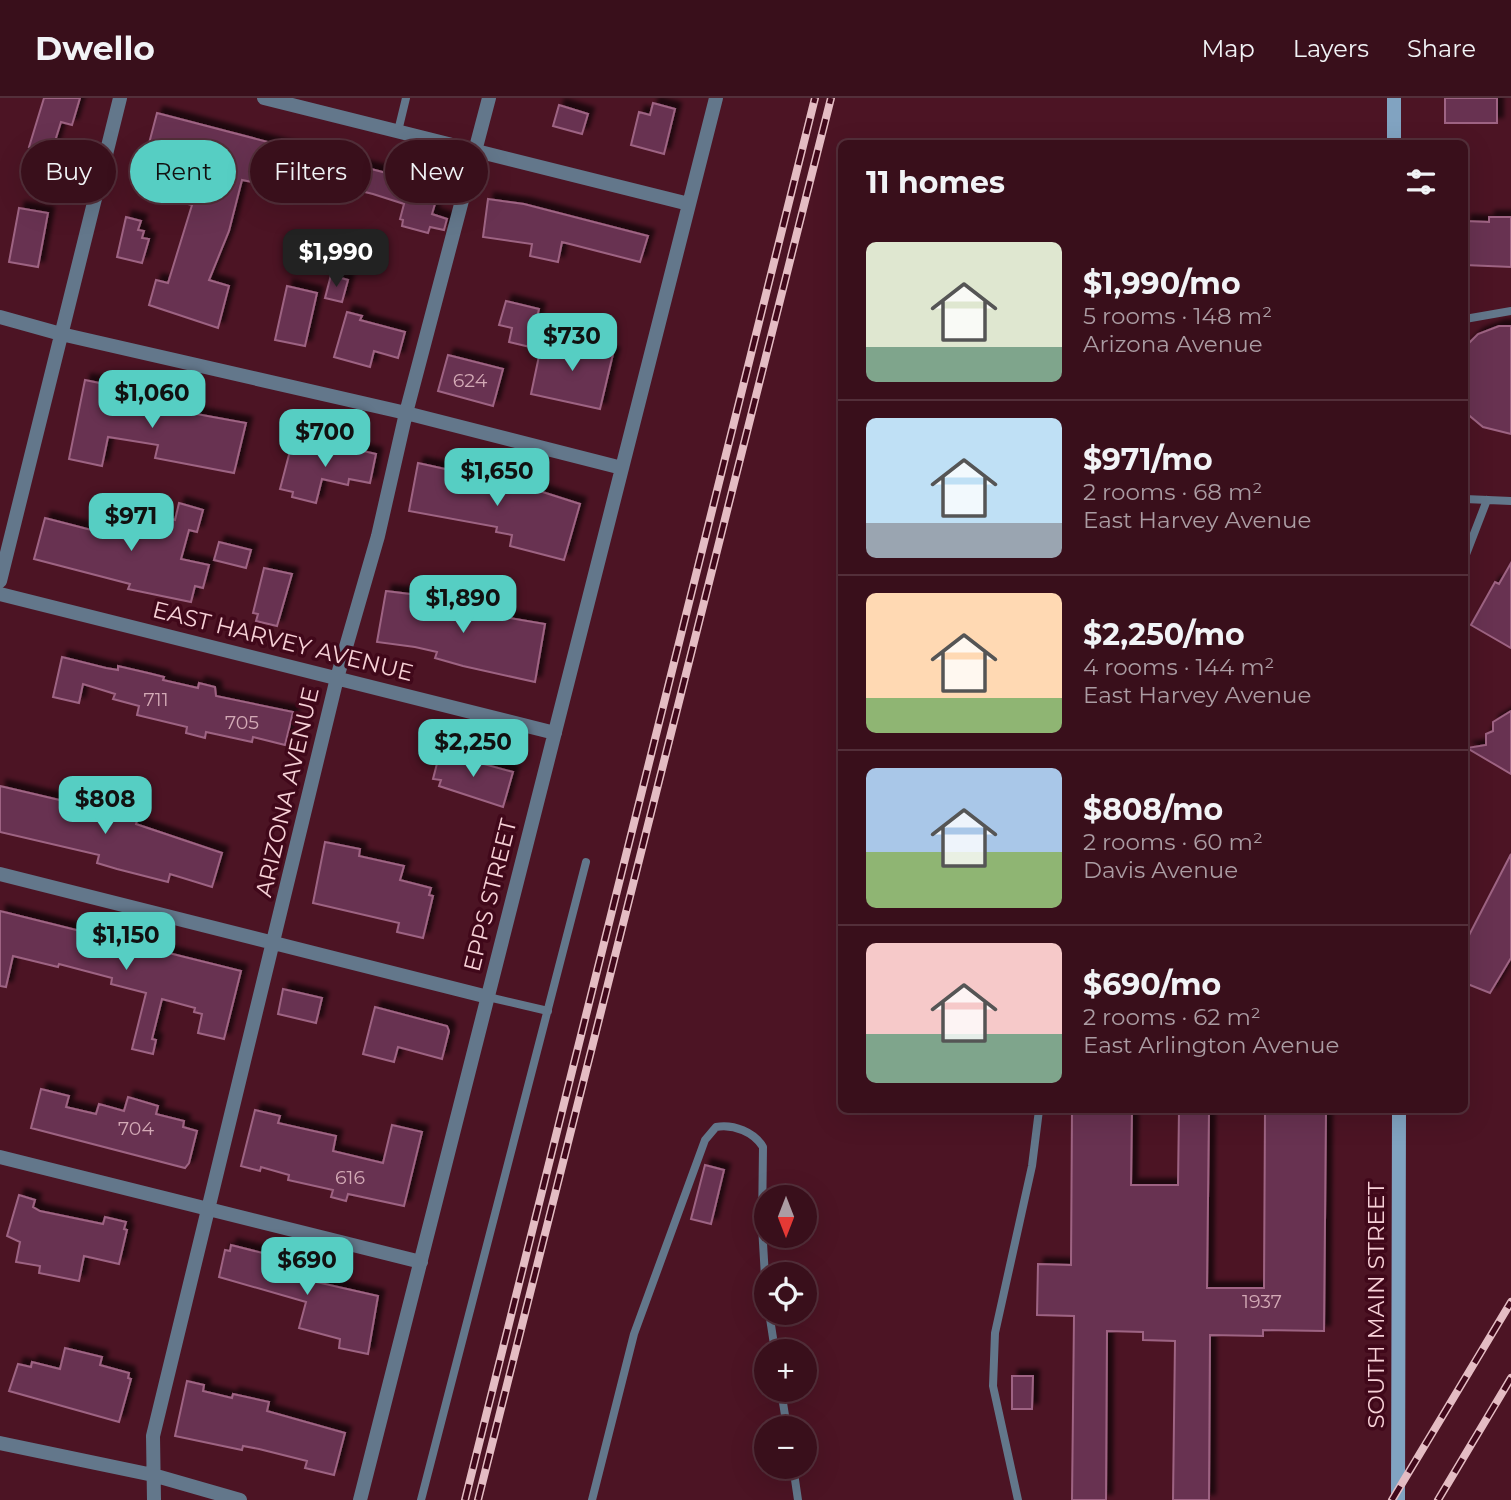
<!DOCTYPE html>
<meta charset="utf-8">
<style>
body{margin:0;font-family:Montserrat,sans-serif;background:#441d28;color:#f1f3f6;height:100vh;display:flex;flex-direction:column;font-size:26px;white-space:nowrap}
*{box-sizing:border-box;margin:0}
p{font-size:23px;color:#ab9ca3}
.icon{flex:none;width:38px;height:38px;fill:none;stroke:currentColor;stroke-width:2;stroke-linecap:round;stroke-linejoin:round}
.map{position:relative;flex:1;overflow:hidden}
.panel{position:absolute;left:838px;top:42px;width:630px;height:973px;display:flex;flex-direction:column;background:#390f1b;border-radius:10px;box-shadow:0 7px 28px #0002,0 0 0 2px #532f3a}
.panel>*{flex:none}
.hud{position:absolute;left:21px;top:42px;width:665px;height:63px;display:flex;gap:14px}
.needle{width:46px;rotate:180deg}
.buttons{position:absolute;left:754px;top:1087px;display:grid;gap:14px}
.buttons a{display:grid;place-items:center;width:63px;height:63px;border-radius:50%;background:#390f1b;box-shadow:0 7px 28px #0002,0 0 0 2px #532f3a;font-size:35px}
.price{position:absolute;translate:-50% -60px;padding:0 16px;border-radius:14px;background:#56cec3;color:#111;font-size:23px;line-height:46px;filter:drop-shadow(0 2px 4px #0008)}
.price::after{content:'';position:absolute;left:50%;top:42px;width:21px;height:16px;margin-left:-10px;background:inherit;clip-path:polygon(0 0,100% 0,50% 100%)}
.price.on{background:#222;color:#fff}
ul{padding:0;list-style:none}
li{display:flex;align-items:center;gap:21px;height:175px;padding:0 28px}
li+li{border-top:2px solid #532f3a}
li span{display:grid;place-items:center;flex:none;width:196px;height:140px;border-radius:10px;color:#555}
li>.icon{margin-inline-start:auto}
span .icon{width:84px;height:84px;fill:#fffc;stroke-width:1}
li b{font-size:30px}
h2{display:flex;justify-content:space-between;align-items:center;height:84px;padding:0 28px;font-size:30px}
.pill{padding:0 24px;border-radius:32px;background:#390f1b;box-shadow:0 7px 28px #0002,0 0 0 2px #532f3a;font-size:24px;line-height:63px}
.pill.on{background:#56cec3;color:#111}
header{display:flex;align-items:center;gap:42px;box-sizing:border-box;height:98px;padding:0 35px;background:#390f1b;border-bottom:2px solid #532f3a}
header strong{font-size:33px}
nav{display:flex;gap:38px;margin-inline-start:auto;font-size:24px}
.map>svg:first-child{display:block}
.building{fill:#683351;stroke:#9e6483;stroke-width:2;filter:url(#shadow)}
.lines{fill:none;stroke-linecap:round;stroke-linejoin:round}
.lane{stroke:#63778b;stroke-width:8}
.street{stroke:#63778b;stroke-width:14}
.secondary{stroke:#81a3c1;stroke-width:14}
.rail-casing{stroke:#e4bcc3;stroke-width:8}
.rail{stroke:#40081a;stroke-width:5;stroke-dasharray:16;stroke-linecap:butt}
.labels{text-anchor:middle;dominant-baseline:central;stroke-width:7;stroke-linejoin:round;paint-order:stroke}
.number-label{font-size:19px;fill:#d3aab6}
.street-label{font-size:23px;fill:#f7d1d7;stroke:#40081a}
</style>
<header>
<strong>Dwello</strong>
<nav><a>Map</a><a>Layers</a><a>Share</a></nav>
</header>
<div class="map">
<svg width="1511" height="1402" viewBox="0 0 1511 1402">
<defs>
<filter id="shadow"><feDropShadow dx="6" dy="-6" stdDeviation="2" flood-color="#0009"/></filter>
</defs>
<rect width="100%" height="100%" fill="#4c1424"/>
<!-- building -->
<path class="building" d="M44 0H80L72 27 61 24 51 56 29 49Z
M1445 0H1497V25H1445Z
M653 5 675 11 664 56 631 47 639 14 650 17Z
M559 7 588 16 582 36 553 28Z
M157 15 440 89 432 116 447 121 444 132 430 129 428 135 402 128 403 122 400 121 404 106 373 96 336 87 334 94 300 85 298 93 242 82 229 133 209 182 229 188 218 230 149 207 156 182 168 185 192 107 168 101 177 61 147 53Z
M488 101 524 106 648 138 640 164 562 144 558 164 530 158 532 146 483 139Z
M19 110 48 115 38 169 9 164Z
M126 119 141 123 138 132 144 133 142 140 149 141 142 165 117 159Z
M1489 119H1511V169L1465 167V123L1489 124Z
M331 177 348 182 342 204 325 200Z
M287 188 317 195 305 248 275 242Z
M506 203 539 211 530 249 509 244 512 230 499 227Z
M347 214 362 218 360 222 405 234 398 260 374 253 370 269 334 259Z
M1499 228H1511V336L1483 329 1465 314V249L1478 236Z
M543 239 613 256 600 311 531 296Z
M448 257 503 271 493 308 438 293Z
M85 282 119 289 118 292 160 298 158 309 246 325 234 375 155 360 158 347 108 339 102 368 69 361Z
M311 347 332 352 333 348H342L376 356 370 385 349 381 348 387 322 381 316 405 292 399 293 394 280 391 291 349 309 354Z
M418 365 527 389 580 406 564 462 510 448 512 437 496 434 497 429 409 413Z
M179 405 203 412 197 434 189 432 181 461 209 467 203 490 195 488 191 504 128 491 130 486 34 461 45 420 126 441 133 412 175 422Z
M219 444 251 452 246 470 214 462Z
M1511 465V550L1471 527 1495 484 1499 486Z
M264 470 292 476 277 528 256 523 258 516 253 515Z
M386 493 434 499 470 508 469 513 545 526 535 584 463 568 435 560 437 554 415 549 377 544Z
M62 559 106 570 118 572V568L148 575 164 579 163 582 198 590 199 585 215 589 216 598 293 614 285 647 253 639 252 644 206 634 205 640 186 635 187 629 137 617 139 608 113 601 115 596 83 586 79 605 53 599Z
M1511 613V676L1467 650 1486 647V636L1493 633V624Z
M440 654 513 674 503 709 439 688 441 682 433 681Z
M0 688 68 704 70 692 95 697 94 703 139 715 136 726 222 755 212 789 170 776 168 784 117 771 97 765 99 757 0 734Z
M325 744 360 751 359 758 404 768 400 782 431 790 429 797 433 798 423 840 397 834 399 825 313 805Z
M1511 756V860L1490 895 1465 885V845Z
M0 813 241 873 224 941 198 935 202 916 194 914 195 910 162 901 152 941 156 942 153 956 132 951 146 895 111 886 112 880 59 866 58 869 13 858 6 889 0 888Z
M283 891 322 900 316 925 278 916Z
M375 909 447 928 449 933 442 961 398 949 394 964 363 956Z
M41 991 69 998 66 1009 96 1016 99 1006 124 1013 128 999 158 1008 156 1016 184 1023 183 1029 197 1033 189 1065 185 1070 31 1030Z
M255 1012 280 1018 278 1025 336 1038 333 1053 383 1065 392 1027 422 1034 404 1108 348 1096 346 1103 331 1099 333 1092 288 1082 289 1077 261 1069 260 1073 241 1068Z
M1072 1012H1132L1131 1087H1178L1179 1012H1209L1207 1190H1264L1265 1012H1326L1324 1233 1263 1232V1238L1210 1237 1209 1402H1173L1175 1243 1143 1242V1234L1107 1233 1106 1402H1072L1074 1218 1037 1217 1038 1166 1071 1167Z
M705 1067 724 1072 711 1126 691 1121Z
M19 1097 35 1102 33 1109 40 1113 103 1126 105 1119 126 1124 124 1131 127 1132 119 1166 84 1158 79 1183 39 1175 40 1168 16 1164 20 1144 7 1138Z
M231 1147 290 1162V1178L378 1198 368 1256 339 1250 340 1241 299 1230 306 1204 219 1179 225 1152 230 1153Z
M65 1250 102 1259 100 1267 129 1275 128 1280 131 1281 119 1324 9 1293 18 1266 31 1269 32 1264 60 1271Z
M1012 1278H1033L1032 1311H1012Z
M187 1283 204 1287 203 1293 232 1300 233 1296 269 1304 267 1313 345 1335 334 1377 305 1370 307 1363 259 1351 243 1348 242 1352 175 1338Z"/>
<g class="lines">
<!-- lane -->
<path class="lane" d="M398 33 406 0
M1465 221 1511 213
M1465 401 1511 403
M1465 459 1487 402
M488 899 548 913
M769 1214 775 1253
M781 1292 787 1330
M793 1368 798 1402
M421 1402 586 764
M592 1402 634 1236 705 1042 716 1029C734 1026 754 1034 763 1049L762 1128 766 1196
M1018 1402 993 1288 995 1235 1032 1068 1039 1012"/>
<!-- street -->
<path class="street" d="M264 0 689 106
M0 219 61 236 406 315 622 370
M0 483 120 0
M0 496 555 635
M0 776 488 899
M0 1059 421 1164
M0 1345 153 1377 240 1402
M154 1402 153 1338 337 580 378 438 406 315 489 0
M360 1402 716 0"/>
<!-- secondary -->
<path class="secondary" d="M1394 0V46
M1398 1402 1399 1012"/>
<!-- rail casing -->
<g class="rail-casing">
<path id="rail" d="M465 1402 815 0
M478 1402 831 0
M1392 1402 1511 1204
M1438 1402 1511 1280"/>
</g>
<!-- rail -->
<use href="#rail" class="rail"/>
</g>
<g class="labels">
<!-- number labels -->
<g class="number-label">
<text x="470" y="282">624</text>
<text x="156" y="601">711</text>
<text x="242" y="624">705</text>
<text x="136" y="1030">704</text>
<text x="350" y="1079">616</text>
<text x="1262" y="1203">1937</text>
</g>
<!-- street labels -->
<g class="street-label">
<text transform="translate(283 543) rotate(14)">EAST HARVEY AVENUE</text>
<text transform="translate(287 694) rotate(-77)">ARIZONA AVENUE</text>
<text transform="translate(490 797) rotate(-76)">EPPS STREET</text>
<text transform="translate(1376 1207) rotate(-90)">SOUTH MAIN STREET</text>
</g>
</g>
</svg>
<div class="buttons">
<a><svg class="needle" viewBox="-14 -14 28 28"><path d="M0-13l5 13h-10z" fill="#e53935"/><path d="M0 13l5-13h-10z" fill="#ab9ca3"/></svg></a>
<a><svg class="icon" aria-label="locate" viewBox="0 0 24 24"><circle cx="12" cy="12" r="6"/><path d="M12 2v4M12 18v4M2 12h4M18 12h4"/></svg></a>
<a>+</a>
<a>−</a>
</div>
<b class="price on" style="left:336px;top:191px">$1,990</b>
<b class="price" style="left:572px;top:275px">$730</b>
<b class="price" style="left:152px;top:332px">$1,060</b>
<b class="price" style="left:325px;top:371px">$700</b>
<b class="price" style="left:497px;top:410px">$1,650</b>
<b class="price" style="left:131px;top:455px">$971</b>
<b class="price" style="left:463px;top:537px">$1,890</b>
<b class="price" style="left:473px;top:681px">$2,250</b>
<b class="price" style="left:105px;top:738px">$808</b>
<b class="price" style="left:126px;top:874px">$1,150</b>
<b class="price" style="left:307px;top:1199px">$690</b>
<div class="hud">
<a class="pill">Buy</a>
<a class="pill on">Rent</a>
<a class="pill">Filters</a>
<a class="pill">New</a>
</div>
<section class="panel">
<h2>11 homes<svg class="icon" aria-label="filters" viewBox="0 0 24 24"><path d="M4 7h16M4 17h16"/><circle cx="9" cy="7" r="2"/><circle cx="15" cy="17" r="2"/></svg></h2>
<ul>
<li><span style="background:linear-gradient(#dfe7d0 75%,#7fa58c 0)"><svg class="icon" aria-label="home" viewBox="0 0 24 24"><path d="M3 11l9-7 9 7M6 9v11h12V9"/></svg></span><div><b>$1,990/mo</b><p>5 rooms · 148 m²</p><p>Arizona Avenue</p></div></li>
<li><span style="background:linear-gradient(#bfe0f5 75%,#9aa5b1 0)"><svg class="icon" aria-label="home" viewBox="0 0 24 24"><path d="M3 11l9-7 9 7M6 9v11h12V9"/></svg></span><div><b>$971/mo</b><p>2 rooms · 68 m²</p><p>East Harvey Avenue</p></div></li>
<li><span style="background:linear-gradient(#ffd9b3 75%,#8fb573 0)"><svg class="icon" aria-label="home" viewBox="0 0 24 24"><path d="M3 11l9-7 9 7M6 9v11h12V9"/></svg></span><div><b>$2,250/mo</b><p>4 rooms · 144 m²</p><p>East Harvey Avenue</p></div></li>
<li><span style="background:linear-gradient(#a9c7e8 60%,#8fb573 0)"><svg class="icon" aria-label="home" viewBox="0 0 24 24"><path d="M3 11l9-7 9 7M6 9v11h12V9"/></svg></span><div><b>$808/mo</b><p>2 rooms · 60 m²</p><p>Davis Avenue</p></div></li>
<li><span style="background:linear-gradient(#f6c9c9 65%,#7fa58c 0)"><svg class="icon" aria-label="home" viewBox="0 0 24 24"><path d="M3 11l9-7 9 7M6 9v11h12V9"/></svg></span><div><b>$690/mo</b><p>2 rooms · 62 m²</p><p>East Arlington Avenue</p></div></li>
</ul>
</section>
</div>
